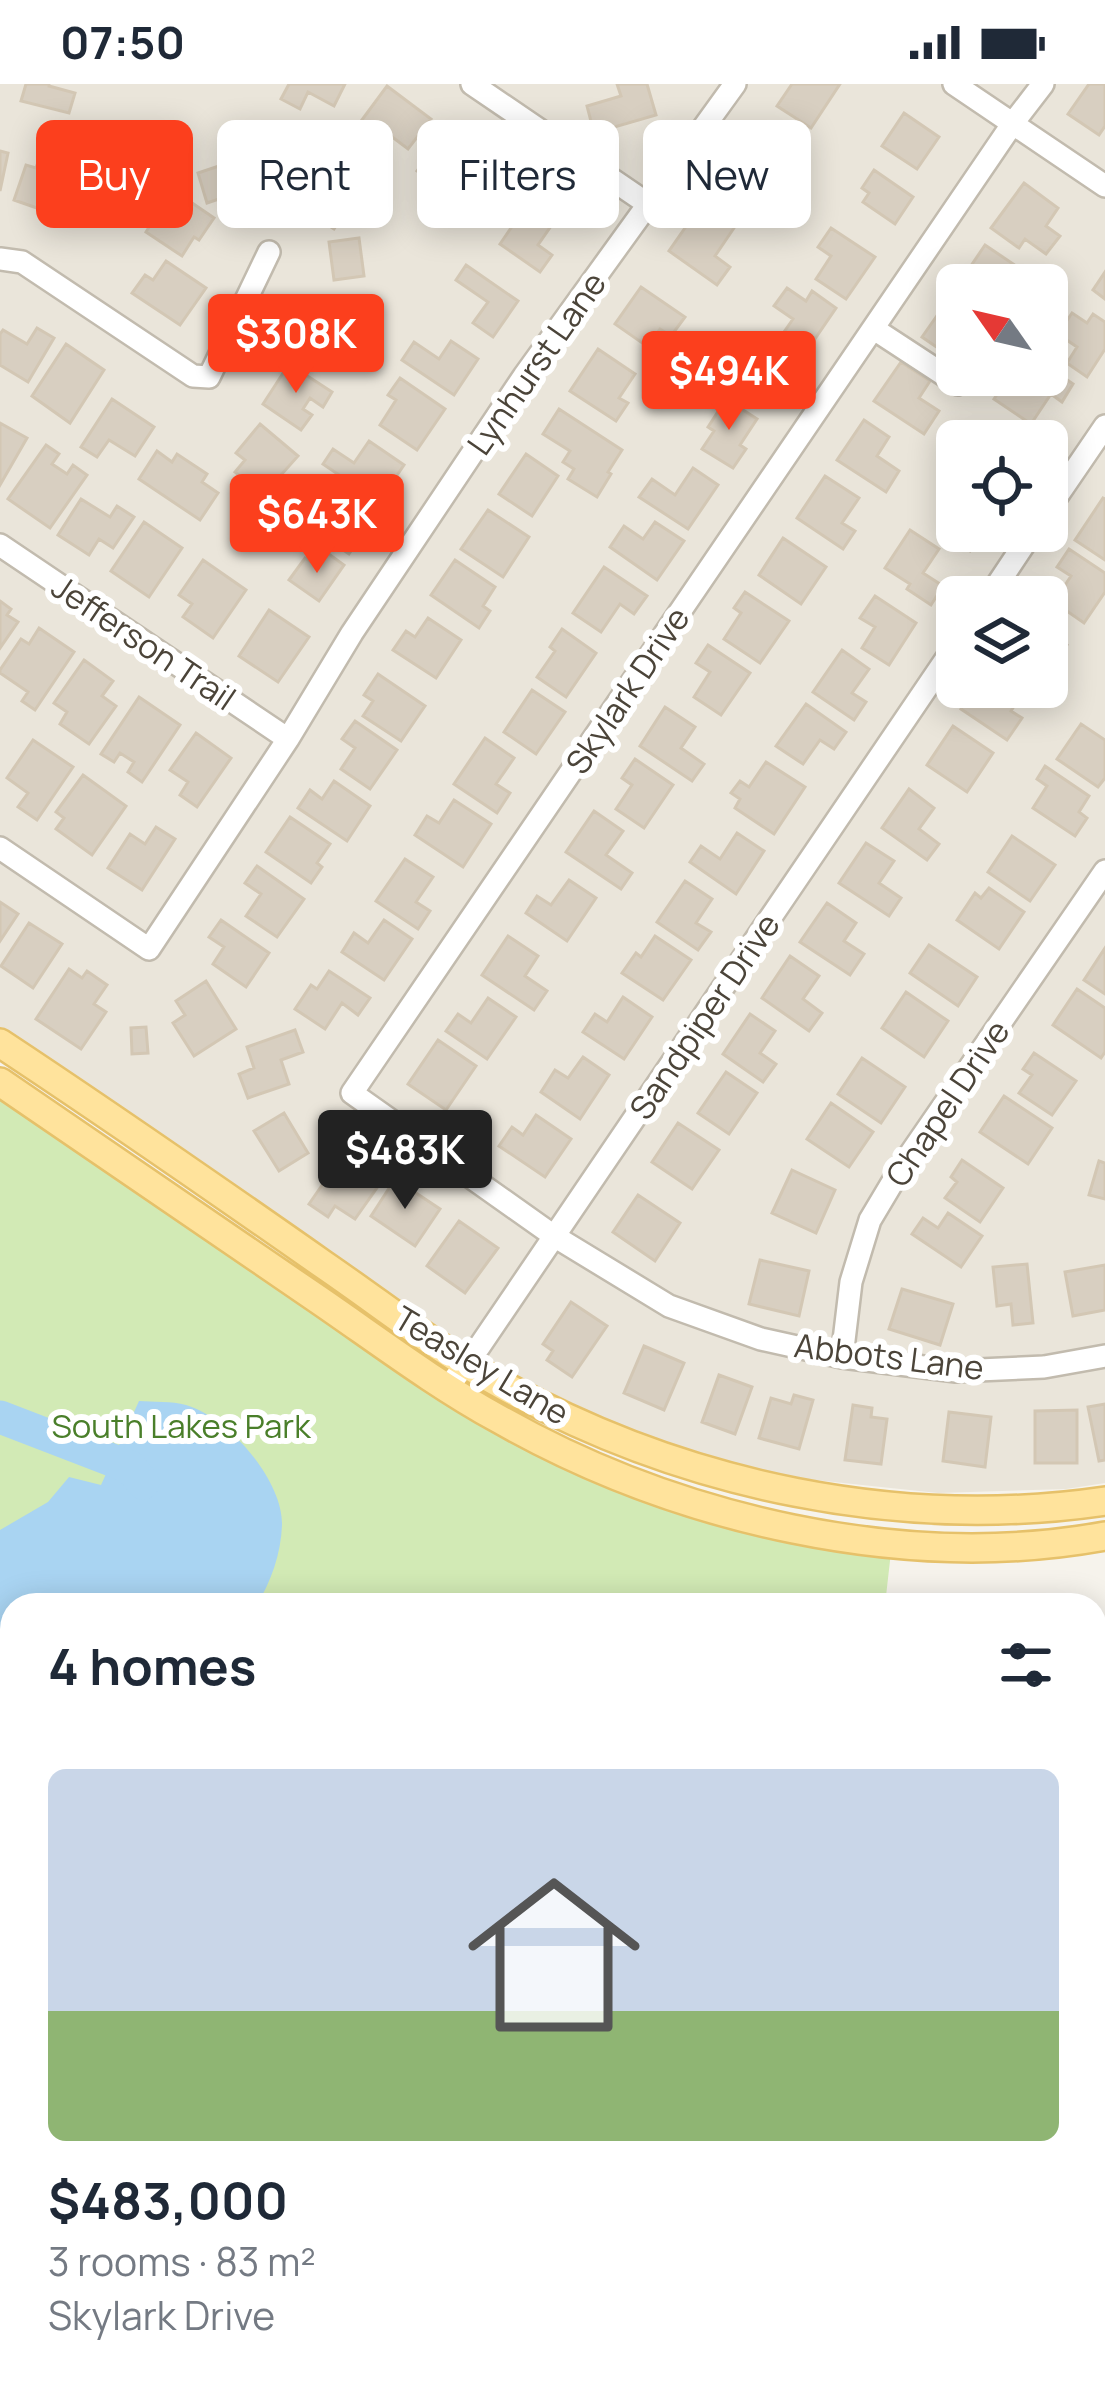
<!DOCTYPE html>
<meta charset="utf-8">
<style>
body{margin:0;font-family:Manrope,sans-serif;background:#f6f6f7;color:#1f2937;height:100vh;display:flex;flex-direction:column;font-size:45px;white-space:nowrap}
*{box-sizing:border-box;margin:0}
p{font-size:39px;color:#747a83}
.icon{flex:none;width:66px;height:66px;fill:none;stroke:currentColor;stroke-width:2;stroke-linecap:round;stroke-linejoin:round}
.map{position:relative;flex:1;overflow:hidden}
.side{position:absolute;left:0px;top:1509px;width:1107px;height:807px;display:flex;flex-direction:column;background:#fff;border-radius:36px 36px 0 0;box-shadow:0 6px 30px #0003}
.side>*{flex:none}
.top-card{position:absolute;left:36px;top:36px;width:1035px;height:108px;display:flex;gap:24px}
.needle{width:78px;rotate:304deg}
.buttons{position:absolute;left:936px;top:180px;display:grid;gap:24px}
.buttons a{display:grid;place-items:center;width:132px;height:132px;border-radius:18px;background:#fff;box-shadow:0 6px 30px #0003;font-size:60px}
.price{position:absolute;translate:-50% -102px;padding:0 27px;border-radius:12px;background:#fc3f1d;color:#fff;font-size:39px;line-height:78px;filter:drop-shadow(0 3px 6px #0008)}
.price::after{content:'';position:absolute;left:50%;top:72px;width:36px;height:27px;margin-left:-18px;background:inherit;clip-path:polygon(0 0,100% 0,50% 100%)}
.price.selected{background:#222;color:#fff}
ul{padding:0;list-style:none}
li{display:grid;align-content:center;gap:24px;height:636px;padding:0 48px}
li span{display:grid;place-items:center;height:372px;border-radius:18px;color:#555}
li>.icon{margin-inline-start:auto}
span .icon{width:216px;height:216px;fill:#fffc;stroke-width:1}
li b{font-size:51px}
h2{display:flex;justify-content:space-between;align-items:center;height:144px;padding:0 48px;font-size:51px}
.pill{padding:0 42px;border-radius:18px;background:#fff;box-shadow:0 6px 30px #0003;font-size:42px;line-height:108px}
.pill.selected{background:#fc3f1d;color:#fff}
.status{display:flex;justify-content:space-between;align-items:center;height:84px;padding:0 60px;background:#fff;direction:ltr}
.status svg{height:33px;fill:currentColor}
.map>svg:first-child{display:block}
.residential{fill:#eae5da;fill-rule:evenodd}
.green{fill:#d2eab5}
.parking{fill:#e5e3e0}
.water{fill:#a9d4f2}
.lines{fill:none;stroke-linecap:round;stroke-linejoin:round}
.river{stroke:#a9d4f2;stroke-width:33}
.building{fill:#d8cfc1;stroke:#d3c7b4;stroke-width:3}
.minor-casing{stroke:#c2bbae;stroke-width:26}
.major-casing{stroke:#e6c16a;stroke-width:32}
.minor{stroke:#fff;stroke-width:21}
.major{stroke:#ffe39c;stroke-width:27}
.labels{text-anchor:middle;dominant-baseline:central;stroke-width:12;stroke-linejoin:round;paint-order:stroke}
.street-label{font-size:33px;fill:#4b4439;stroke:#fff}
.park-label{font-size:33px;fill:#4a7f2a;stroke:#fff}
</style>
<div class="status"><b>07:50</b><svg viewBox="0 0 49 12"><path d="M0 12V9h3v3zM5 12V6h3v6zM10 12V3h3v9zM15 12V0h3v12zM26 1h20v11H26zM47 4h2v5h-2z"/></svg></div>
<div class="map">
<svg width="1105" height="2314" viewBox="0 0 1105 2314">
<rect width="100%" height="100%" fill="#f6f3ec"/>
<!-- residential -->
<path class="residential" d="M0 0H1105V1399L1066 1405 938 1409 796 1394 706 1372 607 1336 497 1283 0 946ZM957 201H1047V291H957ZM957 357H1047V447H957ZM957 513H1047V603H957Z
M1105 2050V2314H921L928 2304H1095V2065Z"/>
<!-- green -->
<path class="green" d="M0 1001 448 1303 602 1385 892 1459 885 1521H12V2304H869L862 2314H0Z"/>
<!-- parking -->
<path class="parking" d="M1095 1724 1105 1730V1789L1095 1782Z
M1105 1833V1921L1095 1936V1848Z
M221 2304H323L342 2310 372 2304H445L456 2314H230Z"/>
<!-- water -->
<path class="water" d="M139 1317C153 1318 172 1317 186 1321 228 1333 283 1396 282 1441 281 1470 271 1497 257 1521H12V1649L0 1650V1446L48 1418 69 1393 101 1401Z"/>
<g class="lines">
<!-- river -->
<path class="river" d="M0 1333 130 1383 143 1399
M993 2304 1007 2314"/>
</g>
<!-- building -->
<path class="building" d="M26 0H49V2L75 9 69 29 21 17Z
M289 0H345L334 22 308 8 300 25 281 15Z
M617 0H647L656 31 594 49 587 22 621 12Z
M792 0H840L811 44 777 22Z
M1089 0H1105V42L1099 51 1068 30Z
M387 2 431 35 408 65 383 46 372 62 353 48Z
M904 29 939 53 917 85 882 62Z
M448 44 501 80 469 126 445 111 457 95 445 87 434 100 417 87Z
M48 50 67 56 56 88 70 93 57 131 14 116 26 81 36 84Z
M760 51 787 70 747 127 720 108Z
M242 56 257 102 207 119 198 89 228 79 223 63Z
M0 67 8 69 0 107Z
M290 70 356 112 334 145 268 103Z
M874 86 913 113 895 140 863 118 869 109 862 104Z
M1024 99 1058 124 1046 142 1060 152 1046 170 1025 155 1019 164 991 144Z
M534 110 560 129 538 161 552 171 540 188 500 160Z
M151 111 173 125 182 112 214 134 199 156 194 153 182 172 146 148 151 140 138 131Z
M701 121 734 144 715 172 730 183 717 201 669 167Z
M831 144 875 173 846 215 816 195 831 172 818 163Z
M359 154 364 192 334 196 329 158Z
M985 161 1025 188 1016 201H958Z
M166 177 206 204 180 241 132 209 145 191 153 196Z
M466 181 518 217 493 253 473 239 488 218 456 196Z
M1105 188V215L1093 206Z
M641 203 685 233 671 252 660 245 648 263 615 240Z
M787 204 806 217 812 207 836 224 806 268 782 251 793 235 774 222Z
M948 216 957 222V277L922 253Z
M326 221 354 240 326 282 298 263Z
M1072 229 1087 239 1093 230 1105 238V265L1087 293 1067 279 1077 263 1058 250Z
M37 244 54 254 28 298 0 281V250L3 246 27 260Z
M751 254 795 284 771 319 742 299 754 282 738 272Z
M451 257 478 275 454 311 402 276 414 258 439 275Z
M66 260 104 286 70 339 32 312Z
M598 265 635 290 619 314 628 319 616 337 570 307Z
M901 278 930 297 919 314 939 327 924 350 874 317Z
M289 280 332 308 323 323 310 314 303 325 312 331 301 346 263 320Z
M1047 282 1073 300 1062 318 1051 310 1031 340 994 315 1006 297 1021 308 1032 291H1047Z
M400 294 445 325 417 366 380 341 396 316 388 311Z
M112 315 154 343 135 372 109 356 97 373 81 363Z
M726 315 757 335 740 361 746 365 733 384 702 365 714 347 708 343Z
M559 325 622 366 608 388 611 390 597 413 568 395 574 385 563 378 570 367 543 350Z
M864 336 889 353 877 372 899 387 886 408 837 376Z
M0 339 27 354 0 401Z
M260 340 298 372 273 400 265 393 255 404 235 388 245 376 236 369Z
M990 340 1015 357H978Z
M369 357 404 381 379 418 323 380 333 365 354 379Z
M46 361 59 370 52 380 67 390 73 381 87 391 50 444 8 415Z
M157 367 172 378 177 370 207 390 202 398 218 409 200 436 139 395Z
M526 370 558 392 532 432 499 410Z
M693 384 718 401 688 445 639 413 652 395 675 411Z
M825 392 859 414 842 439 855 447 843 465 797 434Z
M328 399 375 431 349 470 312 445 326 424 316 416Z
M1103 414 1105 415V476L1075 456Z
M81 415 110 433 117 422 134 433 113 464 99 455 89 471 58 451Z
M488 426 529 453 503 493 461 465Z
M957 432V447H983L970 467 945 450Z
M144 438 182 464 149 513 111 487Z
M655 438 684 457 657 496 610 463 624 442 643 455Z
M910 446 939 465 923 489 943 502 931 521 907 505 910 500 885 484Z
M783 454 826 483 801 520 759 491Z
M1069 465 1105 489V508L1084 539 1054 518 1071 492 1057 483Z
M326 468 344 481 319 517 289 496 305 474 317 482Z
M203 476 246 506 213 554 183 533 192 520 179 511Z
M455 476 495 503 483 522 490 527 479 544 431 511Z
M604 483 647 512 634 530 620 520 601 548 573 529Z
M745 508 789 537 760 579 724 555 741 529 734 524Z
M875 512 916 539 889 581 862 564 875 543 860 534Z
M0 517 11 525 7 531 18 538 0 564Z
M269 526 309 553 278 598 239 572Z
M428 534 461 556 436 594 393 566 406 547 415 553Z
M39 544 74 568 35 626 22 617 28 608 0 589V586L21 555 29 560Z
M562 545 596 569 566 613 537 593 555 567 550 563Z
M1047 547 1067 561 1047 591Z
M708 561 750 589 721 631 694 613 710 588 696 579Z
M842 566 869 585 852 609 866 618 854 636 813 608Z
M84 576 113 597 102 612 116 622 89 660 60 640 67 628 54 619Z
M378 590 425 622 401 657 363 632 373 617 364 611Z
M976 603H1015L1023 608 1011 627 1022 634 1007 656 961 625Z
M532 606 565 628 536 670 504 648Z
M139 613 180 641 142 698 128 688 134 678 120 669 114 678 101 670Z
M806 620 846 648 834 665 820 656 803 680 776 662Z
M665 623 695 643 681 664 704 680 692 697 640 662Z
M355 637 397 666 370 705 341 685 355 664 342 655Z
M1081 640 1105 656V694L1098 703 1057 675Z
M953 642 993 669 967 708 927 681Z
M196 649 231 674 197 723 180 711 188 698 170 686Z
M485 654 514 674 496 700 510 709 497 729 454 700Z
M33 656 73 683 37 736 18 723 28 709 7 694Z
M635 675 673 701 644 744 616 725 632 701 622 694Z
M766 678 805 703 774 750 735 724 740 715 731 709 740 697 749 703Z
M1045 682 1089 712 1079 728 1087 734 1075 752 1033 724 1047 702 1037 695Z
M83 691 126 722 92 771 56 745 64 734 56 728Z
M334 697 370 722 347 757 298 724 310 706 322 715Z
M909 705 934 724 919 745 939 760 927 776 882 744Z
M454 716 491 740 463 783 415 751 427 732 439 739Z
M594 727 623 747 606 771 632 789 621 805 566 768Z
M290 733 330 760 317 779 322 783 311 799 266 768Z
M156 743 175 755 142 806 108 784 130 750 145 760Z
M737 749 764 767 736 810 690 778 701 762 720 775Z
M1012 752 1055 781 1030 817 988 788Z
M866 759 894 777 879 799 901 814 889 832 839 799Z
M405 775 433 793 416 818 430 827 418 845 376 817Z
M257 782 304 815 277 853 246 832 261 810 245 799Z
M569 796 596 814 567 857 526 829 537 812 551 821Z
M685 797 712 815 696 839 711 848 698 866 657 838Z
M989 804 1024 828 999 865 957 836 975 809 981 814Z
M0 818 18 830 0 857Z
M827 819 856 839 844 857 864 870 850 891 800 858Z
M221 836 269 869 246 903 213 880 224 863 209 853Z
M384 836 412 855 384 896 342 868 354 849 368 859Z
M29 839 62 860 33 904 1 882Z
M508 852 538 872 525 892 547 907 534 926 482 891Z
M655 852 691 876 663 916 622 889 636 869 641 873Z
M929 861 977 893 958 922 910 889Z
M1105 864V910L1084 896Z
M790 872 819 892 803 915 822 929 809 947 762 914Z
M69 885 82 894 87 887 107 901 94 920 106 928 81 965 36 935Z
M329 887 370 914 358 931 342 919 325 945 295 925 311 901 317 905Z
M206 897 236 945 194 972 173 939 185 931 176 917Z
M1077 905 1105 924V968L1101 974 1053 941Z
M906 908 948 937 924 973 882 944Z
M623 913 652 933 624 975 583 948 595 930 607 938Z
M488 914 516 933 487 975 446 947 458 930 471 939Z
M750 930 775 947 760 969 776 980 763 998 723 970Z
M146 943 148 969 132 970 131 944Z
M295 946 303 968 281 976 289 1000 248 1014 239 990 254 984 247 963Z
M438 956 476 982 446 1026 408 1000Z
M1034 969 1076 997 1052 1031 1019 1009 1032 991 1023 985Z
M583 973 609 991 580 1035 541 1008 555 986 568 994Z
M862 974 905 1003 881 1039 838 1010Z
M726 988 757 1009 729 1050 698 1029Z
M1004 1012 1052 1044 1028 1080 980 1048Z
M831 1019 873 1048 849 1083 807 1055Z
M284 1029 308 1069 279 1087 254 1047Z
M536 1031 571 1055 545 1093 499 1062 512 1043 523 1051Z
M678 1039 719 1066 692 1105 652 1078Z
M343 1071 381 1098 355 1135 335 1122 328 1133 309 1120Z
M962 1076 1003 1104 980 1138 945 1114 957 1098 951 1093Z
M1099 1077 1105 1079V1115L1089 1111Z
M792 1086 835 1106 816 1149 772 1129Z
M395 1095 440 1125 415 1162 371 1132Z
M638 1111 680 1139 655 1177 613 1148Z
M948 1129 982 1152 961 1183 912 1150 923 1134 938 1144Z
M459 1137 498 1164 465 1209 427 1182Z
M760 1176 809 1187 799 1232 749 1220Z
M1027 1180 1033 1239 1013 1241 1011 1220 997 1222 993 1183Z
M1105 1181V1226L1073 1232 1065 1188Z
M902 1205 953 1220 940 1261 889 1245Z
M571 1218 607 1242 572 1293 547 1276 553 1267 543 1260Z
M644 1262 684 1279 664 1326 624 1309Z
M719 1291 752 1303 735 1350 702 1338Z
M794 1311 813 1316 799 1365 759 1354 771 1314 791 1320Z
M1105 1320V1376L1099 1377 1088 1323Z
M853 1321 872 1324 871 1333 887 1335 881 1380 845 1376Z
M1077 1326V1379H1035V1327Z
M949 1328 991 1333 985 1383 943 1377Z
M4 1975 12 2005V2019L0 2022V1976Z"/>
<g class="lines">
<!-- minor casing -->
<g class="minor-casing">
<path id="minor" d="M472 0 648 120
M954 0 1105 102
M1043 0 1013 39 352 1009 554 1152 669 1222 761 1255 842 1273 956 1287 1044 1283 1105 1272
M0 175 22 178 193 292 209 293 269 168
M874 245 958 300
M1047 427 1105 342
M0 461 288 655
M989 513 1033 447
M0 764 149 865 288 655 352 549 524 292 735 0
M842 1273 851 1198 870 1136 904 1079 1105 787
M448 1303 479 1263 957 559
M1095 1990 1105 1974
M874 2314 881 2304"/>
</g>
<!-- major casing -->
<g class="major-casing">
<path id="major" d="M0 959C109 1031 217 1106 324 1181 384 1222 442 1269 506 1303 686 1402 900 1447 1105 1417
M0 998C106 1070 211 1142 316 1214 376 1255 435 1300 499 1335 675 1435 904 1489 1105 1452"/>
</g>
<!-- minor -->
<use href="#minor" class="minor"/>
<!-- major -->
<use href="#major" class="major"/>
</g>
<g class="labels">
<!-- street labels -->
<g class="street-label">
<text transform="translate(536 279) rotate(-55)">Lynhurst Lane</text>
<text transform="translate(144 558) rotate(34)">Jefferson Trail</text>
<text transform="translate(627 606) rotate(-56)">Skylark Drive</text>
<text transform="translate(704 932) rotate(-56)">Sandpiper Drive</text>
<text transform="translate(947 1019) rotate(-56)">Chapel Drive</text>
<text transform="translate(889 1272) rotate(7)">Abbots Lane</text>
<text transform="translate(482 1281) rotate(31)">Teasley Lane</text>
</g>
<!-- park labels -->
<g class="park-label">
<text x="181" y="1341">South Lakes Park</text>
</g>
</g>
</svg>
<div class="buttons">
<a><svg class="needle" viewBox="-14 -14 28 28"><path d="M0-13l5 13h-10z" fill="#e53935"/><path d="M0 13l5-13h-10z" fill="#747a83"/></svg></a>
<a><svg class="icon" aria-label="locate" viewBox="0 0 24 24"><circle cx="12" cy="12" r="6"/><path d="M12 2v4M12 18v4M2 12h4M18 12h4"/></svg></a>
<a><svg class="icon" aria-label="layers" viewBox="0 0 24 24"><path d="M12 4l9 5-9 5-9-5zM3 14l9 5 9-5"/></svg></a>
</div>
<b class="price" style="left:296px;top:312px">$308K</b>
<b class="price" style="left:729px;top:349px">$494K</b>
<b class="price" style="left:317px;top:492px">$643K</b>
<b class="price selected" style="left:405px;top:1128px">$483K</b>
<div class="top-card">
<a class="pill selected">Buy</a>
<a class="pill">Rent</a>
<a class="pill">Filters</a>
<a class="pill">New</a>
</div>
<section class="side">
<h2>4 homes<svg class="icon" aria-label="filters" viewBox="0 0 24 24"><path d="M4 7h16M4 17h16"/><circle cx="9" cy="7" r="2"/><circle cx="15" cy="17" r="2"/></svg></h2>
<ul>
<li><span style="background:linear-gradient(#c9d6e8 65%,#8fb573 0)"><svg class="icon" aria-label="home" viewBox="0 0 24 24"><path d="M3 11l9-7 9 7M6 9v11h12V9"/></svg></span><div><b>$483,000</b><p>3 rooms · 83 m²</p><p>Skylark Drive</p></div></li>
</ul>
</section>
</div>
